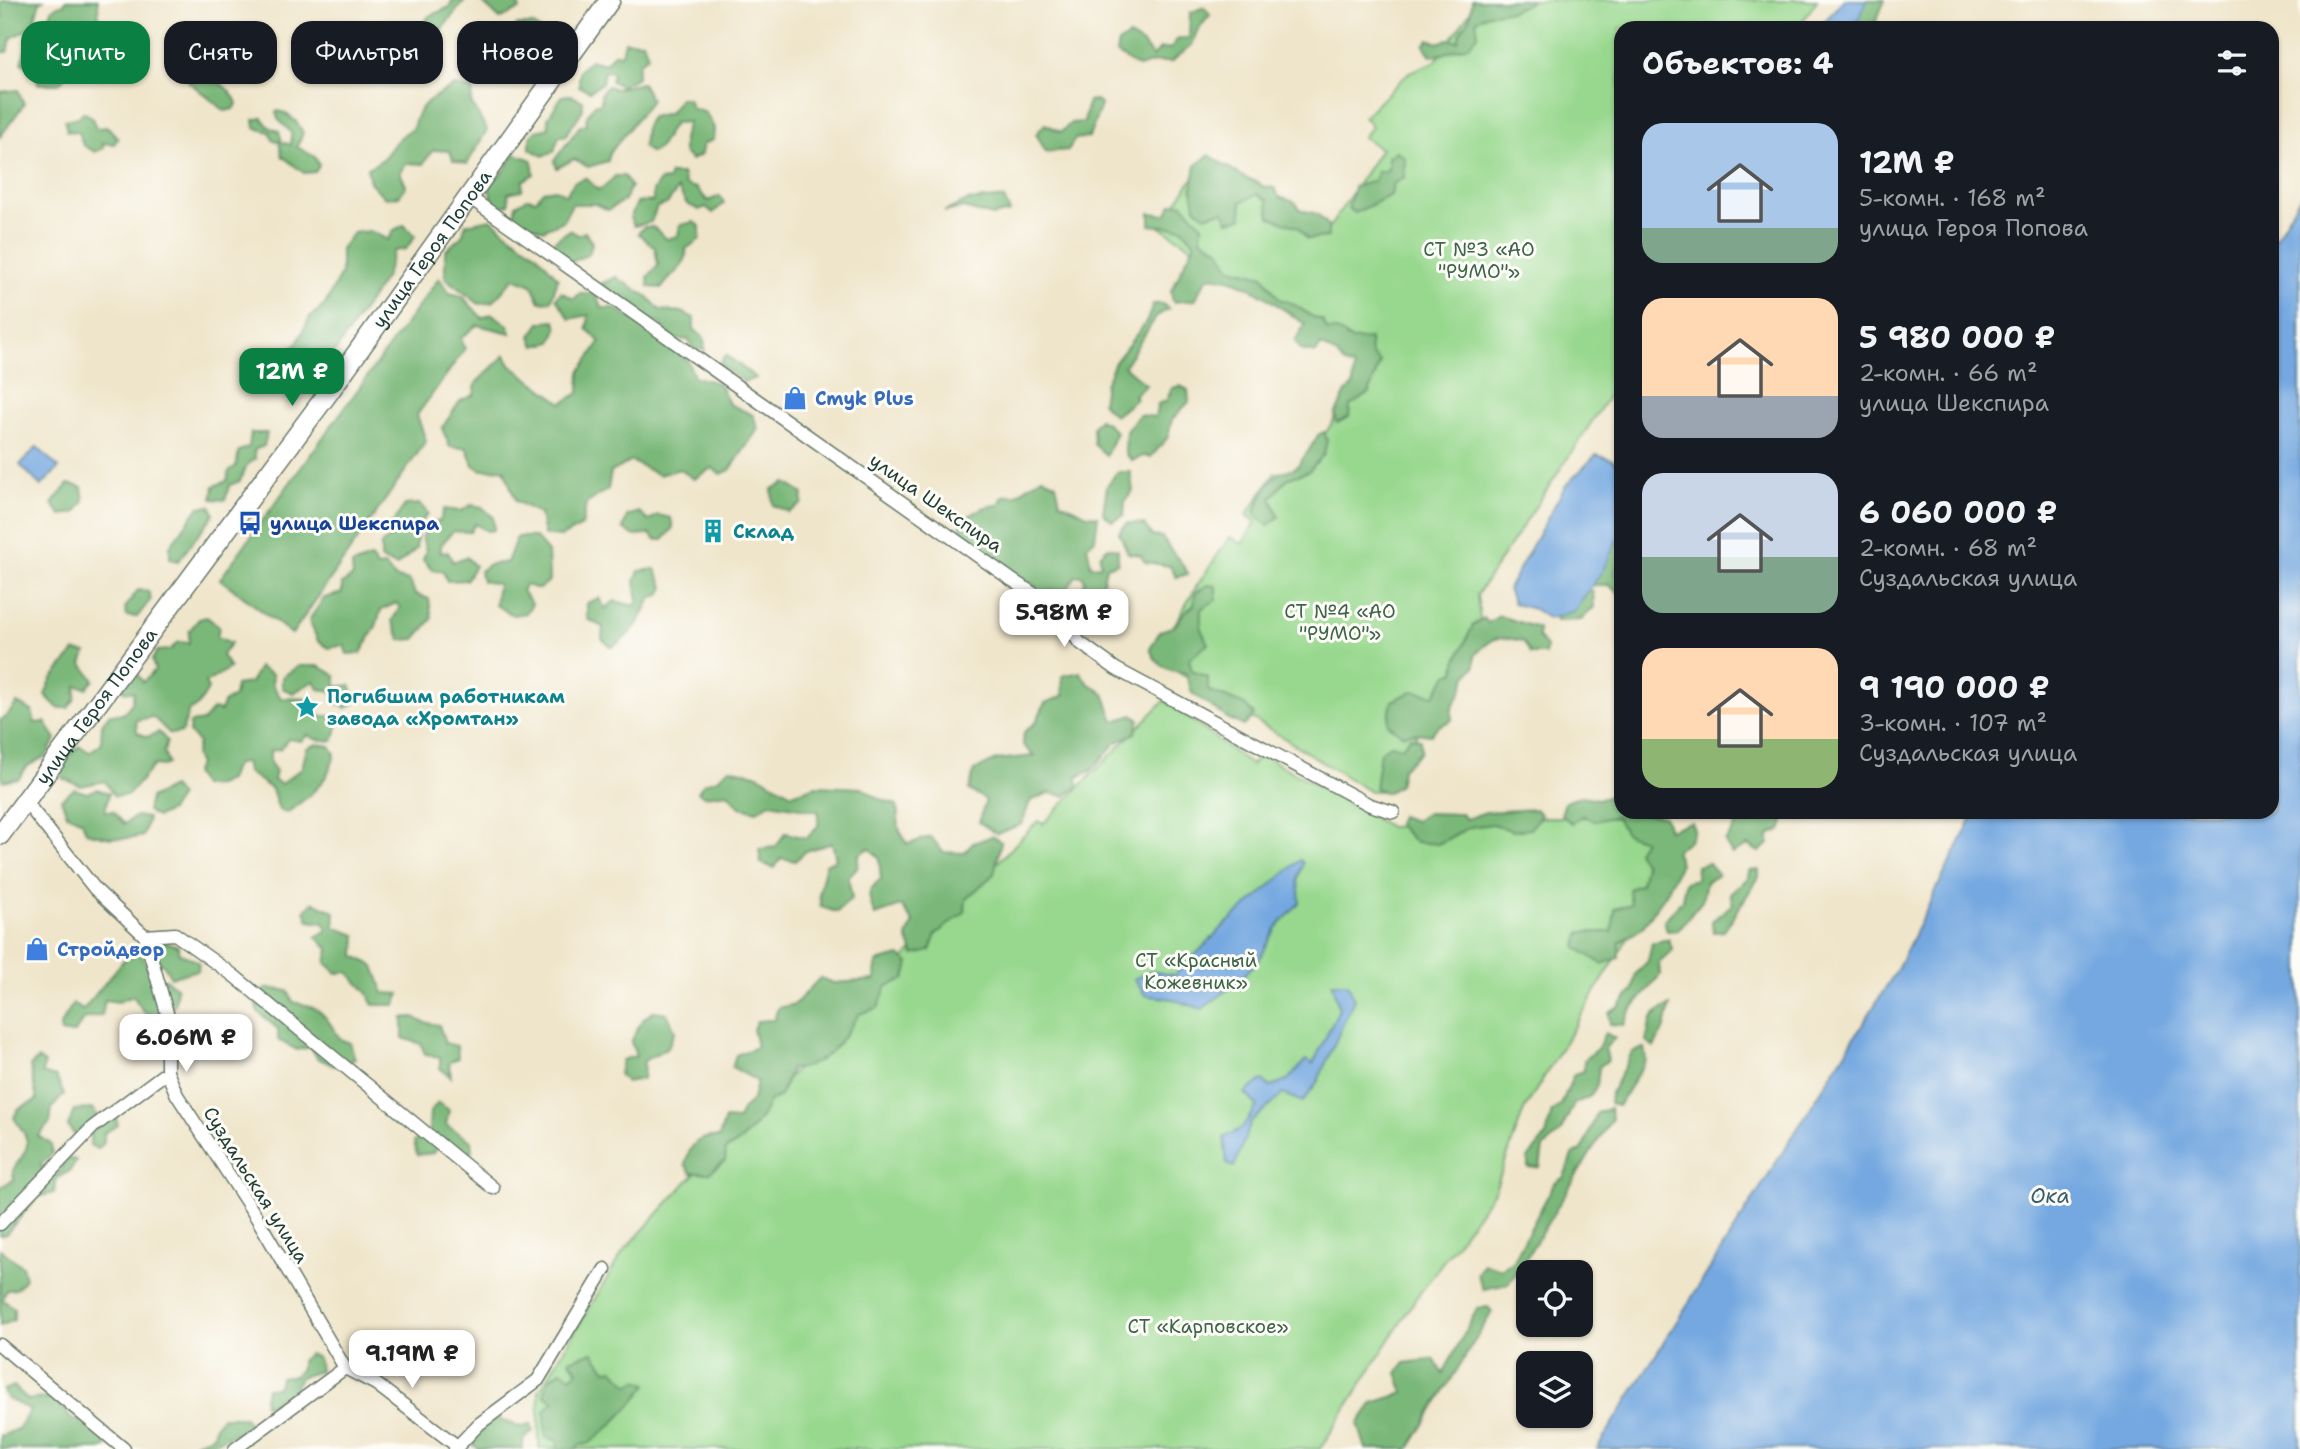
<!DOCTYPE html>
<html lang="ru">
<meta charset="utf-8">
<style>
body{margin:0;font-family:"Shantell Sans",sans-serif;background:#242831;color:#f1f3f6;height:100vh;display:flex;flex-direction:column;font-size:26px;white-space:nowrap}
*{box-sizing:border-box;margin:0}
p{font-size:23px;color:#9ea1a6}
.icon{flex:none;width:38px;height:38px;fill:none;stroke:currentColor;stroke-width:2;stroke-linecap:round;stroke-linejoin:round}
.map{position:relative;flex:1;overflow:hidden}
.drawer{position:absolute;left:1614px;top:21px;width:665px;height:798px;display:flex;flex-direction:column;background:#171b24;border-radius:21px;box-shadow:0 2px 5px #0004}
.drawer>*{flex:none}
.hud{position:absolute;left:21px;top:21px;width:665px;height:63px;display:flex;gap:14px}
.tools{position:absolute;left:1516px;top:1260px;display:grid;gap:14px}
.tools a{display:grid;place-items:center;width:77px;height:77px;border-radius:14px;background:#171b24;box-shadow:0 2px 5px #0004;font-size:35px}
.price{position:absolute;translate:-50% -60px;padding:0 16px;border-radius:14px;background:#fff;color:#222;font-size:23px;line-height:46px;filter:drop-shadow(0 2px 4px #0008)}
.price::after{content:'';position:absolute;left:50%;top:42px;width:21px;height:16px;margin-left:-10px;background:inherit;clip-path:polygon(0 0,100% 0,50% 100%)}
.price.active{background:#0b8043;color:#fff}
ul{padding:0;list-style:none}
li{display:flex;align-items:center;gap:21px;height:175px;padding:0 28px}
li span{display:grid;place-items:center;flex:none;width:196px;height:140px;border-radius:21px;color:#555}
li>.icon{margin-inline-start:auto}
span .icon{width:84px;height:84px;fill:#fffc;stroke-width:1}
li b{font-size:30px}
h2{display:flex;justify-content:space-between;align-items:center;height:84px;padding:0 28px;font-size:30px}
.tag{padding:0 24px;border-radius:21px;background:#171b24;box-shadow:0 2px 5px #0004;font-size:24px;line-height:63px}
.tag.active{background:#0b8043;color:#fff}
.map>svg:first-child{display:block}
.green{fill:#98d88e;stroke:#5c8a61;stroke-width:2}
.forest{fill:#7ab879;stroke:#4c7a56;stroke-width:2}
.water{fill:#74a8e0;stroke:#4a728a;stroke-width:2}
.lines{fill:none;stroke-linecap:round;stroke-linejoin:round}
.street-casing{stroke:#687868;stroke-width:15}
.secondary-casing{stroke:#687868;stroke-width:22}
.street{stroke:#fff;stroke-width:12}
.secondary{stroke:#fff;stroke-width:19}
.labels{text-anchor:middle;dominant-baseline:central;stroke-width:6;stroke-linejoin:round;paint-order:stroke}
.park-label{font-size:19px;fill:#3d644a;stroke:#fdfcf7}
.street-label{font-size:19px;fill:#1f3d34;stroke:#fdfcf7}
.shop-label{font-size:19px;font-weight:bold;fill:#366cbe;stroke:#fdfcf7;text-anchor:start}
.transit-label{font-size:19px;font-weight:bold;fill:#164399;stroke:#fdfcf7;text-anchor:start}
.culture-label{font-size:19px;font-weight:bold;fill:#0d838f;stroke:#fdfcf7;text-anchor:start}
.water-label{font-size:21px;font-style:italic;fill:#395d68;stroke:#fdfcf7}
</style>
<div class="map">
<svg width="2300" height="1449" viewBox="0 0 2300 1449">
<rect width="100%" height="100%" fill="#fdfcf7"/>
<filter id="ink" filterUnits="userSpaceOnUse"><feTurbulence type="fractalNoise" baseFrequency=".0143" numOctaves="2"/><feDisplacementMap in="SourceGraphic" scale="14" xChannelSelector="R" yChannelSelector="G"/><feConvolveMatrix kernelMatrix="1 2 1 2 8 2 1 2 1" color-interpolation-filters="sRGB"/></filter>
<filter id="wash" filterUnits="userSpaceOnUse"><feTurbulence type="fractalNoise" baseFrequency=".00686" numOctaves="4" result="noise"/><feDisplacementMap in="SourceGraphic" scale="28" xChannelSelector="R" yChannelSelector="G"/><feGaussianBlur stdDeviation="1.57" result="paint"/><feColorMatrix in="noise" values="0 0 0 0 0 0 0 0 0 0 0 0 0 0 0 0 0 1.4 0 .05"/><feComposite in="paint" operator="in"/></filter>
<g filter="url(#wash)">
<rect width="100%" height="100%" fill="#efe5ca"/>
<!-- green -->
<path class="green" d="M1479 0H1817L1798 28H1620V379L1477 595 1482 635 1380 791H1369L1155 658 1198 584 1230 537 1242 544 1256 522 1247 515 1275 473 1301 471 1372 361 1160 227 1207 157 1329 228 1381 149 1363 137 1372 126 1364 117 1409 72 1435 62Z
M1165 700 1251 765 1261 754 1390 827 1549 817 1655 819 1672 865 1524 1110 1495 1190 1415 1300 1320 1449H539V1391L623 1252 683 1186 1038 821 1043 824Z"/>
<!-- forest -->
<path class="forest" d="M3 0H43L40 2 32 27 11 38 8 52H0V19L3 17 0 5Z
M66 0H98L99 27 74 49 73 67 59 84H38L37 70 21 63 29 40 41 36 53 8 64 4Z
M452 0H465L434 39 441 51 429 72H406L398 58 429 16 450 7Z
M480 0H516L520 9 500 19Z
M1472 0H1530V2L1511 11 1491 13 1476 20 1478 35 1469 46C1455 48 1446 55 1431 56L1424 45 1429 39 1438 43 1448 39 1458 41 1461 31 1470 18Z
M1859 0H1885L1873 28H1850Z
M1204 7 1210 15 1197 31 1192 45 1171 62H1155L1138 67 1116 53 1118 43 1129 36 1143 44 1153 57 1160 49 1172 48 1176 40 1189 38 1190 13Z
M518 25H533L551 37 534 54 515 44 490 78 483 71 496 48H504L505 37Z
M625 41 643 42 648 56 639 63 637 77 621 86 611 81 613 72 604 71 602 83 590 91 579 86V71L590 60 605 64 614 53 622 54Z
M187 66C202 68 233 89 237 104L233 109 225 111 189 82 183 70Z
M642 83 651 100 610 153 608 161 588 167 574 159 557 168 554 161 580 126 586 125 587 116 594 105 601 103V93L608 86 615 89Z
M455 86 473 90 471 103 487 130 467 164 453 160 450 151 433 150 423 164 407 163 400 172 406 186 399 196 385 198 370 182 367 168C393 159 388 140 413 129 418 102 432 98 455 86Z
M18 90 24 104 0 137V92Z
M570 95 583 101 582 111 565 136H559L554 151 543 156 530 149V137L536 131 549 128 548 118 562 96Z
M680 98H688L691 108 706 113 714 128 713 140 703 144 701 155 691 160 683 152V139L688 122 674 123 659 148 651 153 643 147 645 128 651 117 669 113Z
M1096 100 1101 105 1089 137 1075 139 1068 150 1046 152 1036 134 1045 124 1061 132 1071 123 1084 122 1088 101Z
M276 111C287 111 299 123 303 133L297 147 315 157 319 166 315 172 304 173 282 156 279 141 273 140 270 132 255 128 254 120 262 118 269 127 279 131 282 142 291 145V132L278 119Z
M83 112 92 117 96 128 108 127 118 138 114 144 102 143 104 148 95 152 83 145 78 132 67 131 65 120 79 117Z
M1396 151 1405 158 1404 178 1393 184 1391 195 1355 213 1348 208 1354 187 1374 181 1377 172 1388 170V157Z
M515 154 532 160 534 174 523 181 522 190 508 193 509 204 499 208 492 203 489 184C493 178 498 178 502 173 507 169 510 159 515 154Z
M1209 155 1247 179 1258 182 1262 186 1274 188 1279 197 1295 202 1301 210 1317 214 1328 225V237L1307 239 1298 227 1270 217 1267 200 1257 194 1241 202 1242 218 1228 221 1223 211 1205 216 1195 207 1192 189 1196 165Z
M670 174H682L685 185 696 188 708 201 720 196 724 203 713 213 706 207 699 210 687 204 678 189 667 204 657 207 651 222 634 226 630 218 637 203 653 201V191L660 181 668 180Z
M615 176H624L631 187 623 201 608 210 595 204H572L563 221 543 230 525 223 514 215 516 205 528 198 536 200 543 191 556 189 566 195 574 182 586 178 598 190 608 184Z
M997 198 1004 199 1010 212 993 216 963 208 944 212 967 201Z
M1182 203 1202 225 1201 239 1218 248 1231 268 1263 276 1279 299C1300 303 1303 315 1323 321L1327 330H1336L1352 340 1370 339 1371 354 1380 362 1369 393 1350 406 1349 417 1337 423 1335 415 1346 392 1353 386 1354 367 1344 364 1336 354 1321 345 1316 353 1301 350 1295 341 1305 324C1277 306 1242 274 1208 277L1194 300 1173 302 1171 291 1195 243 1182 228 1150 225V213L1166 215 1172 204Z
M491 219 503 230 537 254 558 278 551 301 540 302 532 285 514 278 493 302 479 304 445 278V251L462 236 466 224Z
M694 222 700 226V239L686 249C688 268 671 273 662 288L649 287 648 277 658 265 655 248 638 233 644 227H653L667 239 678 236 680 225Z
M404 225 415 236 406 249 394 251 385 278 319 375 297 396 279 392 272 378 285 352 297 344 310 317 325 305 341 273V249L353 233 370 231 388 240 394 230Z
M570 230 578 235 585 232 592 243 589 254 572 262 555 254 554 241Z
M616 277 648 297 660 310 682 312 694 318V329L704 338 705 350 692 348 689 340 672 339 660 323 648 322 601 284Z
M439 278 449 293 462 296 482 318 492 314 508 325 511 333 477 325 461 338 465 349 417 415 426 441 292 634 220 579Z
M561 292 574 299 580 293H595L602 308H615L655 334 688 361 694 377 719 383 729 404 753 415 758 429 730 470 721 474 712 468 694 479 680 469 659 475 631 461 611 472 608 489 586 504 582 526 561 537 544 535 540 514 516 501 504 469 482 470 473 465 467 448 450 447 442 428 460 401 474 395 476 383 505 355 510 365 562 403 579 393 580 372 600 342 587 329 589 315 570 319 556 298Z
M1153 304H1162L1169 309 1157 316 1124 366 1146 385 1134 395 1136 399 1115 416 1102 403 1105 384 1115 362 1147 321Z
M555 320 557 328 552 342 535 346 531 336 540 323Z
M726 355 756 378 744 382 719 364Z
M1180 386 1188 390 1189 402 1172 419 1168 437 1151 457 1143 456 1132 461 1125 453 1126 431 1139 415 1155 417 1158 404 1167 400 1172 388Z
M1099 419 1107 423 1116 432 1106 455 1094 444 1093 427Z
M1324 432 1327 440 1324 454 1309 471 1287 479 1271 498 1279 517 1268 525 1255 515C1256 504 1270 479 1280 473 1285 470 1292 470 1296 467 1301 462 1315 442 1318 435Z
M251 433H267L264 446 254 450 255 459 247 465 240 481 230 485 225 500 212 499 214 486 227 481 229 471 236 466 239 451 249 447Z
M1117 472H1130L1133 491 1125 501 1124 515 1112 521 1103 513 1107 486Z
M1042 477 1056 484 1060 502 1087 515 1098 516 1095 539 1087 546 1091 566 1101 565 1100 555 1108 547 1118 549V563L1106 567 1102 586 1078 609 1072 605 1085 582 1083 576H1076L1067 589 1039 592 1031 583 1017 580 1004 564 987 559 961 537V524C972 512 982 506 999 505L1003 496 1016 495Z
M786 483 803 494 802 504 789 512 773 505 772 489Z
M68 484 82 487 84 501 75 513 61 515 52 504Z
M420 504 428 514 418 526 416 549 396 566 381 559V544L390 538 391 525 405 505Z
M471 505 482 507 493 517 494 530 487 531 475 524 470 532 453 531 441 545V553L448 552 453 562 466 557 475 566 466 580 447 581 443 571 432 570 423 560 426 551 422 537 431 524 440 521 444 509 461 511Z
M211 506 214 514 178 561 170 559V546L199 507Z
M639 512 648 521 658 515 671 518 673 528 663 540H655L650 534 635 536 623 529 627 516Z
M1127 523 1144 524 1152 536 1162 537C1169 551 1182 560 1188 574L1176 577 1170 566 1145 562 1140 555 1128 553 1119 532Z
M517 537H535L548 552 549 581 539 589 525 585 522 591 532 604 526 613 513 615 495 605 498 584 482 581 480 571 488 565 507 562Z
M1613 541 1620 543V565L1614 573 1620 576V594L1608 585H1588Z
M371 558 377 567 384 566 396 578 410 581 415 594 429 599 432 619 415 639 401 640 392 621 400 607 396 603 381 610 376 626 361 653 347 654 344 645 329 648 318 641 309 620 324 598 342 593V584L353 576 352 565Z
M655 569 664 587 660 595 651 598C640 621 634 633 612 647L602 639 603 627 587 619V603L599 598 605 608 615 601 634 606 638 601 635 581 639 571Z
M1207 585 1216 586V600L1201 609V629L1208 644 1189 659 1192 671 1208 677V690L1245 705 1254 715 1244 726 1227 718 1192 693 1186 673C1168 671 1157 666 1150 649L1160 631 1175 626 1184 613 1194 605 1195 594Z
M1579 588 1593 591 1594 607 1581 620 1556 621 1554 612Z
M138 590 148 591 151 599 137 617 127 616 125 608Z
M1499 616 1538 628V637L1546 647 1545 654H1531L1523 641C1497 636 1494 635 1475 655V666C1463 679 1467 677 1461 692 1455 705 1450 703 1452 720L1437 727 1431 735 1413 733 1402 735 1388 724 1392 701 1413 691 1434 695 1448 675 1455 672 1456 662 1473 625 1484 618 1488 623Z
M207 617 219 627 217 637 231 643 222 655 230 668 205 683 208 689 198 706 189 710 182 732 170 734 153 717 136 720 137 732 147 737 159 732 167 741 164 752 168 764 163 766 154 765 128 795 114 796 105 781 81 786 62 778C61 761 67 756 80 746L89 752 101 744 102 724 110 714H123L132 703 134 692 123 691 126 679 136 672 143 682 155 670 152 660 157 651 170 650 178 642 189 643V631L199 619Z
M75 651 86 653 82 664 94 680 87 688 76 686 75 699 68 708H58L45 695 51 680Z
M299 666H319L336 676V687L350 685 357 701 347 708 334 702 332 691 319 689 314 681 293 693 282 688V677Z
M259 667 273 675 272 684 281 698 307 699 315 716H331L338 724 333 741 315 739 308 735 301 741 288 739 281 749 270 751V763L276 771 274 780 281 784 302 768 307 748 317 744 330 746 335 754C327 785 311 794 287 813L279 810 272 789 247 772 245 762 235 765 229 780 215 786H202L194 773 199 764 195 756 198 742 189 733 190 723 203 721 213 709 221 711 223 703 234 697 236 685 250 683Z
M1080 672 1088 683 1104 694 1114 721 1133 715 1139 719 1135 733 1115 743 1091 771 1077 777 1078 786 1065 796 1049 793 1030 801 1022 824 997 834 979 822 986 800 969 790 974 771 996 760 1034 756 1023 745 1024 732 1036 722 1045 703 1063 696 1062 676Z
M17 703 32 711 35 723 45 722 56 739 46 756 26 767 19 778 2 781 0 720 5 718Z
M1410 737 1420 739 1421 751 1402 769 1399 785 1387 793 1375 788 1380 752 1390 745 1402 747Z
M729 768 756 774 792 794 816 786 862 788 878 798 897 805 899 829 907 844 931 837 943 852 964 853 973 843 992 836 1001 842 994 874 966 899 965 912 936 934 930 951 914 955 907 937 913 922 901 906 875 915C868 896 865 892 881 879L879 857 869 848 858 855V866L848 877 852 898 837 912 821 907 819 893 826 864 836 859 832 843 806 851 795 861 781 858 774 868 761 863 759 849 776 847 785 833 807 838 818 826V811L770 803 757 811 740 807 728 793 704 796 698 792 704 783 718 779Z
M172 787 180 796 170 811 157 817 147 811 150 798Z
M74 789 87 793 97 789 109 793 105 811H113L124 824 136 816 148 818 143 836C122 841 107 838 86 832L82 821 67 814 61 799Z
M1619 795 1620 812 1664 816 1669 830 1691 822 1694 830 1689 840 1675 851 1680 863 1667 892 1642 928 1619 943V958L1602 964 1576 947 1581 932H1612L1615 909 1631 904 1629 889 1641 884 1645 865 1637 851 1644 840 1626 834 1616 816 1595 821 1583 815 1572 823 1561 815 1565 802 1582 796 1598 799Z
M1535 809 1541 814 1530 829 1513 831 1493 824 1470 827 1438 844 1415 842 1397 824 1400 816 1415 821 1427 813 1461 814 1466 819 1486 812Z
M1725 812H1786L1782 829 1769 835V844L1759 852 1748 845 1732 854 1725 842 1737 824Z
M1709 863 1718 875 1706 882 1702 901 1678 930 1667 931 1664 921 1682 900 1685 882 1696 879 1697 866Z
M1759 870V877L1724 931 1713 932 1712 921 1733 904 1730 894 1748 878 1749 871Z
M314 902 335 912 334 927 356 935 355 956 374 966 384 993 400 994 395 1005H374L367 992 348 972 337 973 326 963 329 949 316 937 327 930 324 923 309 921 305 910Z
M1668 939 1673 950 1659 963 1660 975 1630 1011 1624 1025 1610 1024 1609 1013 1619 1007 1633 990 1636 974 1648 961 1652 943Z
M161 940 178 946 179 953 199 962 198 970 171 977 164 965 151 955Z
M132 950 143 956 154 981 165 979 177 988 175 1003 165 1020 158 1021 144 1012 133 996 118 1002 105 1000 102 1015 83 1019 75 1033H61L60 1025 73 1004 83 1010Z
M900 956 909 963 905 979 887 986 878 1008 859 1014C844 1039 823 1069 791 1069L780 1096 769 1101C763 1119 743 1143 726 1149L725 1161 709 1173H691L685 1164C691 1143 697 1136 719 1137L725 1119 738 1120 742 1110 753 1100 757 1081 732 1067 736 1055 757 1047 753 1029 757 1021 774 1020 778 1008 795 1004 820 978 834 983 875 980 876 962Z
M266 988 288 991 293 1002C322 1007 325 1015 340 1039L350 1043 355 1059 335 1066 317 1058 311 1047 297 1050 278 1040V1029L258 1012 254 998Z
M1670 1006 1665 1027 1654 1047 1647 1042C1649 1022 1650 1013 1670 1006Z
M654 1011 667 1013 675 1031 668 1047 644 1061 643 1079 626 1082 619 1074 622 1060 636 1056 631 1042 642 1020Z
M414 1017 423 1022 439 1025 445 1043 457 1046 458 1058 449 1062 451 1077 440 1068V1057L425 1054 421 1044 403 1038V1018Z
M1605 1033 1615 1038 1605 1048 1608 1060 1599 1067 1597 1086 1589 1097 1574 1104 1560 1133 1543 1148 1540 1167 1528 1168V1158L1546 1136 1552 1111 1561 1105 1574 1074 1584 1071V1060L1598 1048Z
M1644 1048 1646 1060 1618 1106 1610 1104 1611 1093 1632 1052Z
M38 1059 45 1063 42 1073 56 1077 64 1094 52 1108 50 1123 38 1136 51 1144 52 1154 41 1164 44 1175 58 1174 66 1158 76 1160 70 1171 57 1178 54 1193 38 1197 5 1235H0V1187L14 1180 13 1170C31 1144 32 1144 14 1118L18 1109 37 1100 30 1066Z
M438 1103 449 1110 446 1125 471 1141 472 1151 465 1153 443 1139 433 1153 417 1155 414 1142 429 1131 430 1112Z
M1610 1108 1612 1118 1523 1263 1508 1284 1483 1289 1477 1274 1484 1264 1502 1269 1514 1260 1554 1184 1564 1177 1572 1155 1582 1150 1597 1113Z
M94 1109 96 1115 115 1114 118 1125 104 1133V1143L97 1149 90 1145V1129L74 1134 68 1126 74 1110Z
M0 1249 22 1266 25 1279 16 1289 7 1290 2 1299 14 1308V1320L0 1326Z
M1488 1307 1492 1312 1409 1449H1366L1358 1424 1373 1403 1404 1393 1397 1373 1405 1363 1434 1359 1443 1374 1477 1309Z
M593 1352 606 1370 613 1369 629 1385 638 1380 647 1384C641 1396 601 1437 589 1443 585 1445 582 1445 578 1445V1449H557L558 1441 546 1437 545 1410 554 1401 544 1394 549 1379 561 1371 571 1377 578 1371 569 1360Z
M309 1354 318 1358 320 1371 300 1377C293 1395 284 1404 265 1405L264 1397 267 1388 278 1387 280 1377 294 1376 301 1369V1361Z
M14 1386 28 1400C51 1396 59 1399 71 1419L91 1421 107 1437 106 1447 100 1449H0V1435L2 1436 19 1428 30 1410 6 1398 3 1390Z
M222 1417H245L250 1426C238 1436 224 1435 209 1446L208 1449H186L197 1441 213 1436 215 1425Z
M497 1418 520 1427 531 1424 533 1431 524 1439 522 1449H479L472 1444 484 1425Z"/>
<!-- water -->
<path class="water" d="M1843 0H1868L1854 28H1819Z
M2300 197V1449H1597L1896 971 1975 812H2272V244Z
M37 447 59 468 41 486 20 465Z
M1596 455 1613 460 1620 468V534L1603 570 1574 611 1549 619 1534 609 1514 604 1508 589 1566 485Z
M1300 860 1303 863 1298 879 1300 902 1277 927 1258 961 1234 985 1202 1009 1172 999 1145 995 1134 979 1150 971 1175 975 1227 923Z
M1332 983H1348L1354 999 1318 1081 1303 1102 1283 1094 1251 1122 1234 1167 1227 1164 1224 1137 1241 1129 1257 1106 1245 1093 1262 1080 1270 1087 1289 1079 1306 1060 1313 1064 1339 1009Z"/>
</g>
<g filter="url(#ink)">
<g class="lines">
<!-- street casing -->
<g class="street-casing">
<path id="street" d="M469 197 1012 580 1056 608 1079 642 1116 669 1370 805 1393 812
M25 801 95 889 145 936 167 1013V1072L177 1095 257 1218 345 1368
M145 936 175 934 233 975 493 1188
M0 1224 93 1127 167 1072
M0 1345 124 1449
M345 1368 376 1384 457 1446
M235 1449 345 1368
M455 1449 479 1424 538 1380 605 1269"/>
</g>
<!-- secondary casing -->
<g class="secondary-casing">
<g id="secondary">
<path id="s1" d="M0 835 326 396 610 0"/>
</g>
</g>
<!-- street -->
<use href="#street" class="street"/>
<!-- secondary -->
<use href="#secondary" class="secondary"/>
</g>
</g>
<!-- icons -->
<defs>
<g id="shop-bare" transform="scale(1.89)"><path d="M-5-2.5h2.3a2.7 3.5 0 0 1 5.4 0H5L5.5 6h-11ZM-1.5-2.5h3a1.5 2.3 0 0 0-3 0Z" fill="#3f7fe0" stroke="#fdfcf7" stroke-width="2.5" paint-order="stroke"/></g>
<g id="bus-bare" transform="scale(1.89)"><path d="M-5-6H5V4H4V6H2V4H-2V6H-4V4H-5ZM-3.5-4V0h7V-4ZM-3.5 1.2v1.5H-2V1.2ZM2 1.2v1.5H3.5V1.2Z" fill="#1a4fb4" stroke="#fdfcf7" stroke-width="2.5" paint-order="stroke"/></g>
<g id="building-bare" transform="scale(1.89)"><path d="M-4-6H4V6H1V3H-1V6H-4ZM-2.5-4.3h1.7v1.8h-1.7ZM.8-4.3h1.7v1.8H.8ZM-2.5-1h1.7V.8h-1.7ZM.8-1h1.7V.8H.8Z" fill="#0f9aa8" stroke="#fdfcf7" stroke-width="2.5" paint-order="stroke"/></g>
<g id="sight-bare" transform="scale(1.89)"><path d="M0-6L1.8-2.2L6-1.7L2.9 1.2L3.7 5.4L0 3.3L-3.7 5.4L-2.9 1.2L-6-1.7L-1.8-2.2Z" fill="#0f9aa8" stroke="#fdfcf7" stroke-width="2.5" paint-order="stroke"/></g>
</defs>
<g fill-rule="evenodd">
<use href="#shop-bare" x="795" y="398"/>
<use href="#bus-bare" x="250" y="523"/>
<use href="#building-bare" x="713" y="531"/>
<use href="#sight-bare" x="307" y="707"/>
<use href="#shop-bare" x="37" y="949"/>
</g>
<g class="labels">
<!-- park labels -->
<g class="park-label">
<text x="1479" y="249">СТ №3 «АО<tspan x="1479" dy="22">"РУМО"»</tspan></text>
<text x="1340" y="611">СТ №4 «АО<tspan x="1340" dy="22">"РУМО"»</tspan></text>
<text x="1196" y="960">СТ «Красный<tspan x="1196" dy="22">Кожевник»</tspan></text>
<text x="1208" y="1326">СТ «Карповское»</text>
</g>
<!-- street labels -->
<g class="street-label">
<text stroke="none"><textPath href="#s1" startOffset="728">улица Героя Попова</textPath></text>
<text transform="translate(936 503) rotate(35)">улица Шекспира</text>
<text stroke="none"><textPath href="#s1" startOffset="161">улица Героя Попова</textPath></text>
<text transform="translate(256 1185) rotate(58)">Суздальская улица</text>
</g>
<!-- shop labels -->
<g class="shop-label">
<text x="815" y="398">Cmyk Plus</text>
<text x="57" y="949">Стройдвор</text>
</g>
<!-- transit labels -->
<g class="transit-label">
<text x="270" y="523">улица Шекспира</text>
</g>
<!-- culture labels -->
<g class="culture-label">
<text x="733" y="531">Склад</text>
<text x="327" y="696">Погибшим работникам<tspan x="327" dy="22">завода «Хромтан»</tspan></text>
</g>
<!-- water labels -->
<g class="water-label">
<text x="2050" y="1196">Ока</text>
</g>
</g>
</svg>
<div class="tools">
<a><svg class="icon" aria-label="locate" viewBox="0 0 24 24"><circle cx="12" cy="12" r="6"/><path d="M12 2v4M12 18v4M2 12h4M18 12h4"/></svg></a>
<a><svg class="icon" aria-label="layers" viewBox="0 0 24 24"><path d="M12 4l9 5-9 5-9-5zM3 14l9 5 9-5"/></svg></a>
</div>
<b class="price active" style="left:292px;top:408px">12M ₽</b>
<b class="price" style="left:1064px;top:649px">5.98M ₽</b>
<b class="price" style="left:186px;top:1074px">6.06M ₽</b>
<b class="price" style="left:412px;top:1390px">9.19M ₽</b>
<div class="hud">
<a class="tag active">Купить</a>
<a class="tag">Снять</a>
<a class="tag">Фильтры</a>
<a class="tag">Новое</a>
</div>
<section class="drawer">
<h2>Объектов: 4<svg class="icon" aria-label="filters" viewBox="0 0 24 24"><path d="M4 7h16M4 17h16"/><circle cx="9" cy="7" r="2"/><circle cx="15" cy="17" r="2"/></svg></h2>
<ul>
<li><span style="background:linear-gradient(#a9c7e8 75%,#7fa58c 0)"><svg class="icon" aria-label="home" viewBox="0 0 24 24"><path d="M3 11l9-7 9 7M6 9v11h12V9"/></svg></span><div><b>12M ₽</b><p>5-комн. · 168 m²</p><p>улица Героя Попова</p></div></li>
<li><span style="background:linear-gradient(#ffd9b3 70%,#9aa5b1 0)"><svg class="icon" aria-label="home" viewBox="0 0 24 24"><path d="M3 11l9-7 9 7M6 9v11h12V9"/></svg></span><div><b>5 980 000 ₽</b><p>2-комн. · 66 m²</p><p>улица Шекспира</p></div></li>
<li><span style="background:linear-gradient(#c9d6e8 60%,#7fa58c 0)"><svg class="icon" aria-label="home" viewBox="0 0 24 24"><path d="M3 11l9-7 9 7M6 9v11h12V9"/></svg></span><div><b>6 060 000 ₽</b><p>2-комн. · 68 m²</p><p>Суздальская улица</p></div></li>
<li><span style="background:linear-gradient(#ffd9b3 65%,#8fb573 0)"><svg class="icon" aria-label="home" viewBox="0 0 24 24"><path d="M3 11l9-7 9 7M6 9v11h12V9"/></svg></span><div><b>9 190 000 ₽</b><p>3-комн. · 107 m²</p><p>Суздальская улица</p></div></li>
</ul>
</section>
</div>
